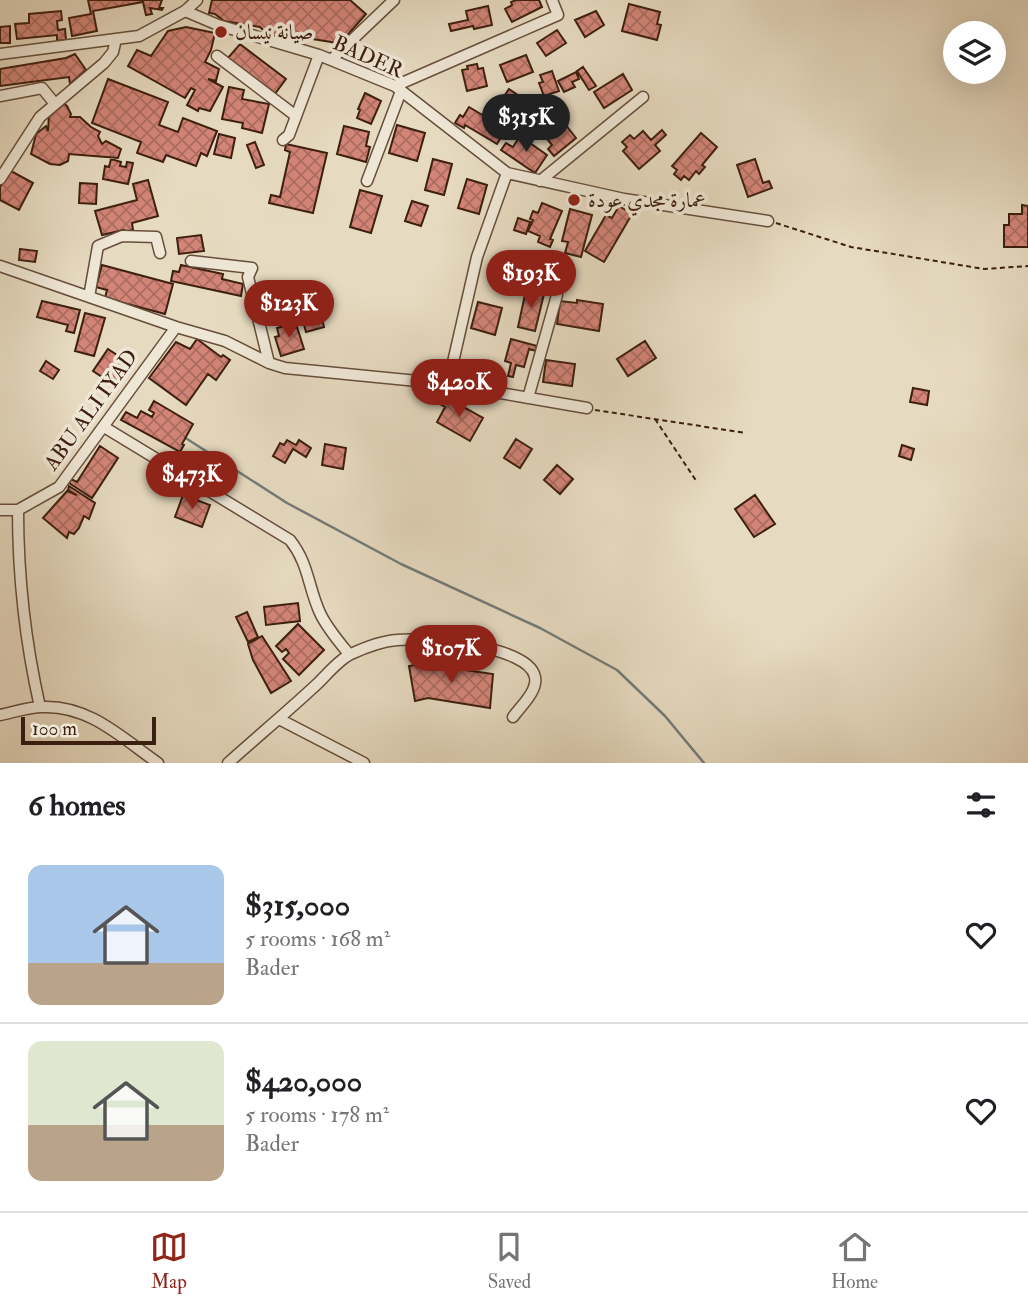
<!DOCTYPE html>
<meta charset="utf-8">
<style>
body{margin:0;font-family:"IM FELL Double Pica",Amiri,serif;background:#f2f2f2;color:#202124;height:100vh;display:flex;flex-direction:column;font-size:26px;white-space:nowrap}
*{box-sizing:border-box;margin:0}
p{font-size:23px;color:#757577}
.icon{flex:none;width:38px;height:38px;fill:none;stroke:currentColor;stroke-width:2;stroke-linecap:round;stroke-linejoin:round}
.map{position:relative;height:763px;overflow:hidden}
.details{display:flex;flex-direction:column;background:#fff;flex:1}
.details>*{flex:none}
.fabs{position:absolute;left:943px;top:21px;display:grid;gap:14px}
.fabs a{display:grid;place-items:center;width:63px;height:63px;border-radius:50%;background:#fff;box-shadow:0 7px 28px #0002;font-size:35px}
.scale{position:absolute;left:21px;bottom:18px;width:135px;box-sizing:border-box;padding-left:7px;border:4px solid #3d1f0f;border-top:0;font-size:19px;line-height:24px;white-space:nowrap;color:#3d1f0f;-webkit-text-stroke:5px #efe7d6;paint-order:stroke}
.price{position:absolute;translate:-50% -60px;padding:0 16px;border-radius:24px;background:#8f2418;color:#fff;font-size:23px;line-height:46px;filter:drop-shadow(0 2px 4px #0008)}
.price::after{content:'';position:absolute;left:50%;top:42px;width:21px;height:16px;margin-left:-10px;background:inherit;clip-path:polygon(0 0,100% 0,50% 100%)}
.price.current{background:#222;color:#fff}
ul{padding:0;list-style:none}
li{display:flex;align-items:center;gap:21px;height:175px;padding:0 28px}
li+li{border-top:2px solid #e0e0e0}
li span{display:grid;place-items:center;flex:none;width:196px;height:140px;border-radius:14px;color:#555}
li>.icon{margin-inline-start:auto}
span .icon{width:84px;height:84px;fill:#fffc;stroke-width:1}
li b{font-size:30px}
h2{display:flex;justify-content:space-between;align-items:center;height:84px;padding:0 28px;font-size:30px}
.menu{display:flex;justify-content:space-around;align-items:center;height:98px;border-top:2px solid #e0e0e0;background:#fff;font-size:19px;color:#757577}
.menu a{display:grid;justify-items:center;gap:4px}
.menu .current{color:#8f2418}
.map>svg:first-child{display:block}
.lines{fill:none;stroke-linecap:round;stroke-linejoin:round}
.stream{stroke:#747b76;stroke-width:2.5}
.building{fill:url(#building-cross-hatch);stroke:#3d1f0f;stroke-width:2}
.minor-casing{stroke:#674e3b;stroke-width:13}
.path{stroke:#3d1f0f;stroke-width:2;stroke-dasharray:5 3.5;stroke-linecap:butt}
.minor{stroke:#efe7d6;stroke-width:10}
.poi-dot{fill:#8f2418;stroke:#efe7d6;stroke-width:2.5}
.labels{text-anchor:middle;dominant-baseline:central;stroke-width:7;stroke-linejoin:round;paint-order:stroke}
.poi-label{font-size:21px;fill:#3d1f0f;stroke:#efe7d6;text-anchor:start}
.street-label{font-size:21px;fill:#3d1f0f;stroke:#efe7d6}
</style>
<div class="map">
<svg width="1028" height="763" viewBox="0 0 1028 763">
<defs>
<pattern id="building-cross-hatch" width="8" height="8" patternUnits="userSpaceOnUse" patternTransform="scale(1.75)"><rect width="8" height="8" fill="#d38578"/><path d="M0 0l8 8M0 8l8-8" fill="none" stroke="#ac6c61"/></pattern>
</defs>
<rect width="100%" height="100%" fill="#e6dac0"/>
<filter id="stains"><feTurbulence type="fractalNoise" baseFrequency=".00286" numOctaves="4"/><feColorMatrix values="0 0 0 0 .2 0 0 0 0 .09 0 0 0 0 .02 0 0 0 .5 -.17"/></filter>
<radialGradient id="worn" r=".72"><stop offset=".6" stop-color="#630" stop-opacity="0"/><stop offset="1" stop-color="#630" stop-opacity=".3"/></radialGradient>
<g class="lines">
<!-- stream -->
<path class="stream" d="M184 437 287 503 401 564 540 628 617 670 665 716 704 763"/>
</g>
<!-- building -->
<path class="building" d="M88 0H162L159 8H163L162 10 150 8 152 14 146 15 143 2 93 11 97 31 72 36 69 18 91 14Z
M212 0H350L366 14 344 39V44L306 38 303 41 269 36 260 27 224 21 215 14 209 13Z
M516 0H539L542 7 512 22 505 9 512 5 511 2Z
M629 4 660 12 657 24 661 25 657 40 622 31Z
M488 6 492 25 474 29 473 26 451 31 449 24 468 20 466 11Z
M61 11 62 20 57 21 58 30 65 29 66 40 57 41V35L17 39 15 24 29 23V14Z
M596 11 604 25 585 37 575 20Z
M10 26V43H0V27Z
M186 27 215 33 211 50 205 62 219 69 216 81 208 79 223 87 210 111 199 108 198 111 187 105 195 90 191 88 185 98 128 66 137 50 151 56 168 31Z
M557 30 566 43 546 56 537 43Z
M240 44 286 79 274 95 227 59Z
M75 54 86 70 70 84 69 77 0 86V69L66 58Z
M526 55 533 72 507 82 500 65Z
M477 64 478 69 483 68 487 86 467 91 462 70 468 69 467 66Z
M583 67 596 86 589 90 577 71Z
M552 71 559 91 544 96 539 83 543 82 540 75Z
M576 72 579 79 572 82 575 87 564 92 558 81Z
M623 74 632 90 604 108 594 92Z
M108 79 168 102 159 125 178 132 183 118 217 131 207 156 201 153 196 166 166 155 163 162 137 153 141 142 92 123Z
M229 87 244 90 242 99 269 104 262 133 242 128 243 123 222 119Z
M509 89 531 104 518 122 496 108Z
M365 93 381 101 371 124 357 118 360 110 358 109Z
M63 103 67 106 71 114 70 117H80L91 127 100 132 98 136 102 144 106 141 121 149 118 158 69 154 68 161 60 165 50 164 31 154 36 134 46 126 48 131 49 115Z
M547 105 552 111 555 108 561 116 556 120 562 127 565 124 576 138 554 156 548 149 552 145 539 129 544 125 535 115Z
M469 107 506 129 497 144 465 125 464 128 455 123 460 115 463 117Z
M397 125 425 133 417 161 389 153Z
M344 126 369 132 366 146 370 147 366 162 337 154Z
M662 130 666 135 655 145 660 151 639 169 623 151 627 147 622 142 630 135 634 139 643 131 651 140Z
M701 133 717 147 702 165 705 167 699 174 696 171 689 180 684 176 681 180 674 174 677 170 672 166Z
M219 134 235 138 231 158 214 154Z
M520 136 547 155 535 173 501 150 506 143 513 147Z
M255 142 264 165 256 168 247 145Z
M286 144 327 153 313 213 269 203 271 195 280 197 290 152 285 150Z
M111 159 121 162 120 166 126 167 127 162 133 163 128 184 103 179 105 166 109 167Z
M433 159 452 164 444 195 425 190Z
M755 159 763 183 769 181 772 188 748 197 737 165Z
M9 170 33 183 19 210 0 200V187Z
M467 179 487 185 479 214 458 208Z
M148 180 158 216 132 223 133 230 125 232 124 230 102 235 95 211 137 200 133 184Z
M80 183 97 184 96 204 79 203Z
M360 190 382 196 371 233 350 227Z
M412 201 428 206 421 226 405 221Z
M542 203 562 211 550 239 553 240 550 247 538 242 540 236 528 231 533 220 530 219 533 211 538 213Z
M1022 205 1028 206V247H1004V225H1009V214H1022Z
M619 206 632 214 604 262 585 251 606 215 612 218Z
M570 209 592 215 581 257 565 253 568 242 562 241Z
M518 218 530 222 526 234 514 230Z
M201 235 204 251 179 254 177 238Z
M20 249 37 251 35 262 19 260Z
M102 265 173 284 165 314 105 298 107 290 96 287Z
M181 265 223 274 222 279 243 284 241 296 171 281 173 271 179 272Z
M526 290 544 294 535 331 518 327Z
M577 300 603 304 599 331 557 324 560 301 577 303Z
M42 301 80 310 74 333 66 331 68 325 37 317Z
M318 302 324 327 306 332 299 307Z
M478 302 502 308 495 335 471 328Z
M85 313 105 318 94 356 75 351Z
M292 324 294 328 297 327 304 349 281 356 275 337 279 336 277 328Z
M197 339 221 357 223 355 230 360 216 380 208 374 186 405 149 378 176 342 190 349Z
M511 339 537 346 536 351 529 349 524 367 516 365 513 377 508 376 511 363 505 361Z
M645 341 656 358 628 376 617 359Z
M108 349 129 363 114 385 93 371Z
M546 360 575 364 572 386 543 382Z
M46 361 59 370 53 379 40 371Z
M913 388 929 391 927 405 910 402Z
M444 396 483 418 470 441 437 422 445 407 440 404Z
M154 401 193 424 182 444 184 445 180 452 121 420 126 412 137 418 141 411 152 417 154 413 149 410Z
M516 439 532 449 520 468 504 458Z
M287 440 296 445 299 440 311 448 306 457 293 449 285 463 273 456 280 443 284 445Z
M325 444 346 448 343 469 322 465Z
M902 445 914 449 911 460 899 456Z
M100 446 118 458 92 498 69 483 71 479 77 482Z
M557 465 573 479 560 494 544 480Z
M69 486 95 503 89 519 84 516 79 528 74 534 69 532 67 538 43 518 67 491 77 495 68 490Z
M183 495 210 505 202 527 175 517Z
M755 495 775 524 754 537 735 509Z
M298 603 300 621 266 625 264 607Z
M247 612 258 637 248 642 236 617Z
M298 624 324 650 299 675 283 659 289 653 286 649 282 652 276 646Z
M262 636 291 681 271 693 253 660 248 644Z
M430 662V665L493 674 490 708 428 698 415 701 409 666Z"/>
<g class="lines">
<!-- minor casing -->
<g class="minor-casing">
<path id="minor" d="M185 11 218 25 319 55 395 86 507 173 477 257 448 384
M0 54 139 36 185 11 197 0
M217 56 296 116
M331 60 394 0
M395 86 558 15 552 0
M0 96 42 88 55 104
M283 140 289 135 319 55
M507 173 624 199 768 221
M0 179 40 117 104 63 113 52 116 39
M367 181 401 91
M540 181 643 97
M191 261 252 268 248 277 269 363
M0 266 176 327 225 341 269 363 285 368 448 384 587 408
M89 297 98 246 122 236 156 237 160 253
M528 398 557 295
M104 427 290 540C309 564 308 587 320 613 327 628 339 642 349 654
M0 510H18
M40 707C25 641 18 577 18 510L59 487 176 327
M0 715C14 712 29 707 43 707 89 705 122 738 158 763
M279 719 364 763
M228 763C257 737 287 712 316 685 326 676 338 660 351 654 364 648 383 641 397 640 423 637 529 645 535 677 538 691 520 707 513 717"/>
</g>
<!-- path -->
<path class="path" d="M776 223 851 247 984 269 1028 266
M595 410 746 433
M655 419 697 482"/>
<!-- minor -->
<use href="#minor" class="minor"/>
</g>
<!-- markers -->
<g class="poi-dot">
<circle cx="221" cy="32" r="7"/>
<circle cx="574" cy="200" r="7"/>
</g>
<g class="labels">
<!-- poi labels -->
<g class="poi-label">
<text x="235" y="32">صيانة نيسان</text>
<text x="588" y="200">عمارة مجدي عودة</text>
</g>
<!-- street labels -->
<g class="street-label">
<text transform="translate(368 57) rotate(24)">BADER</text>
<text transform="translate(91 410) rotate(-54)">ABU ALI IYAD</text>
</g>
</g>
<rect width="100%" height="100%" filter="url(#stains)"/>
<rect width="100%" height="100%" fill="url(#worn)"/>
</svg>
<div class="fabs">
<a><svg class="icon" aria-label="layers" viewBox="0 0 24 24"><path d="M12 4l9 5-9 5-9-5zM3 14l9 5 9-5"/></svg></a>
</div>
<div class="scale">100 m</div>
<b class="price current" style="left:526px;top:154px">$315K</b>
<b class="price" style="left:531px;top:310px">$193K</b>
<b class="price" style="left:289px;top:340px">$123K</b>
<b class="price" style="left:459px;top:419px">$420K</b>
<b class="price" style="left:192px;top:511px">$473K</b>
<b class="price" style="left:451px;top:685px">$107K</b>
</div>
<section class="details">
<h2>6 homes<svg class="icon" aria-label="filters" viewBox="0 0 24 24"><path d="M4 7h16M4 17h16"/><circle cx="9" cy="7" r="2"/><circle cx="15" cy="17" r="2"/></svg></h2>
<ul>
<li><span style="background:linear-gradient(#a9c7e8 70%,#b9a48a 0)"><svg class="icon" aria-label="home" viewBox="0 0 24 24"><path d="M3 11l9-7 9 7M6 9v11h12V9"/></svg></span><div><b>$315,000</b><p>5 rooms · 168 m²</p><p>Bader</p></div><svg class="icon" aria-label="heart" viewBox="0 0 24 24"><path d="M12 20l-8-8c-3-5 5-10 8-4 3-6 11-1 8 4z"/></svg></li>
<li><span style="background:linear-gradient(#dfe7d0 60%,#b9a48a 0)"><svg class="icon" aria-label="home" viewBox="0 0 24 24"><path d="M3 11l9-7 9 7M6 9v11h12V9"/></svg></span><div><b>$420,000</b><p>5 rooms · 178 m²</p><p>Bader</p></div><svg class="icon" aria-label="heart" viewBox="0 0 24 24"><path d="M12 20l-8-8c-3-5 5-10 8-4 3-6 11-1 8 4z"/></svg></li>
</ul>
</section>
<nav class="menu">
<a class="current"><svg class="icon" aria-label="map" viewBox="0 0 24 24"><path d="M3 6l6-2 6 2 6-2v14l-6 2-6-2-6 2zM9 4v14M15 6v14"/></svg>Map</a>
<a><svg class="icon" aria-label="saved" viewBox="0 0 24 24"><path d="M7 4h10v16l-5-4-5 4z"/></svg>Saved</a>
<a><svg class="icon" aria-label="home" viewBox="0 0 24 24"><path d="M3 11l9-7 9 7M6 9v11h12V9"/></svg>Home</a>
</nav>
